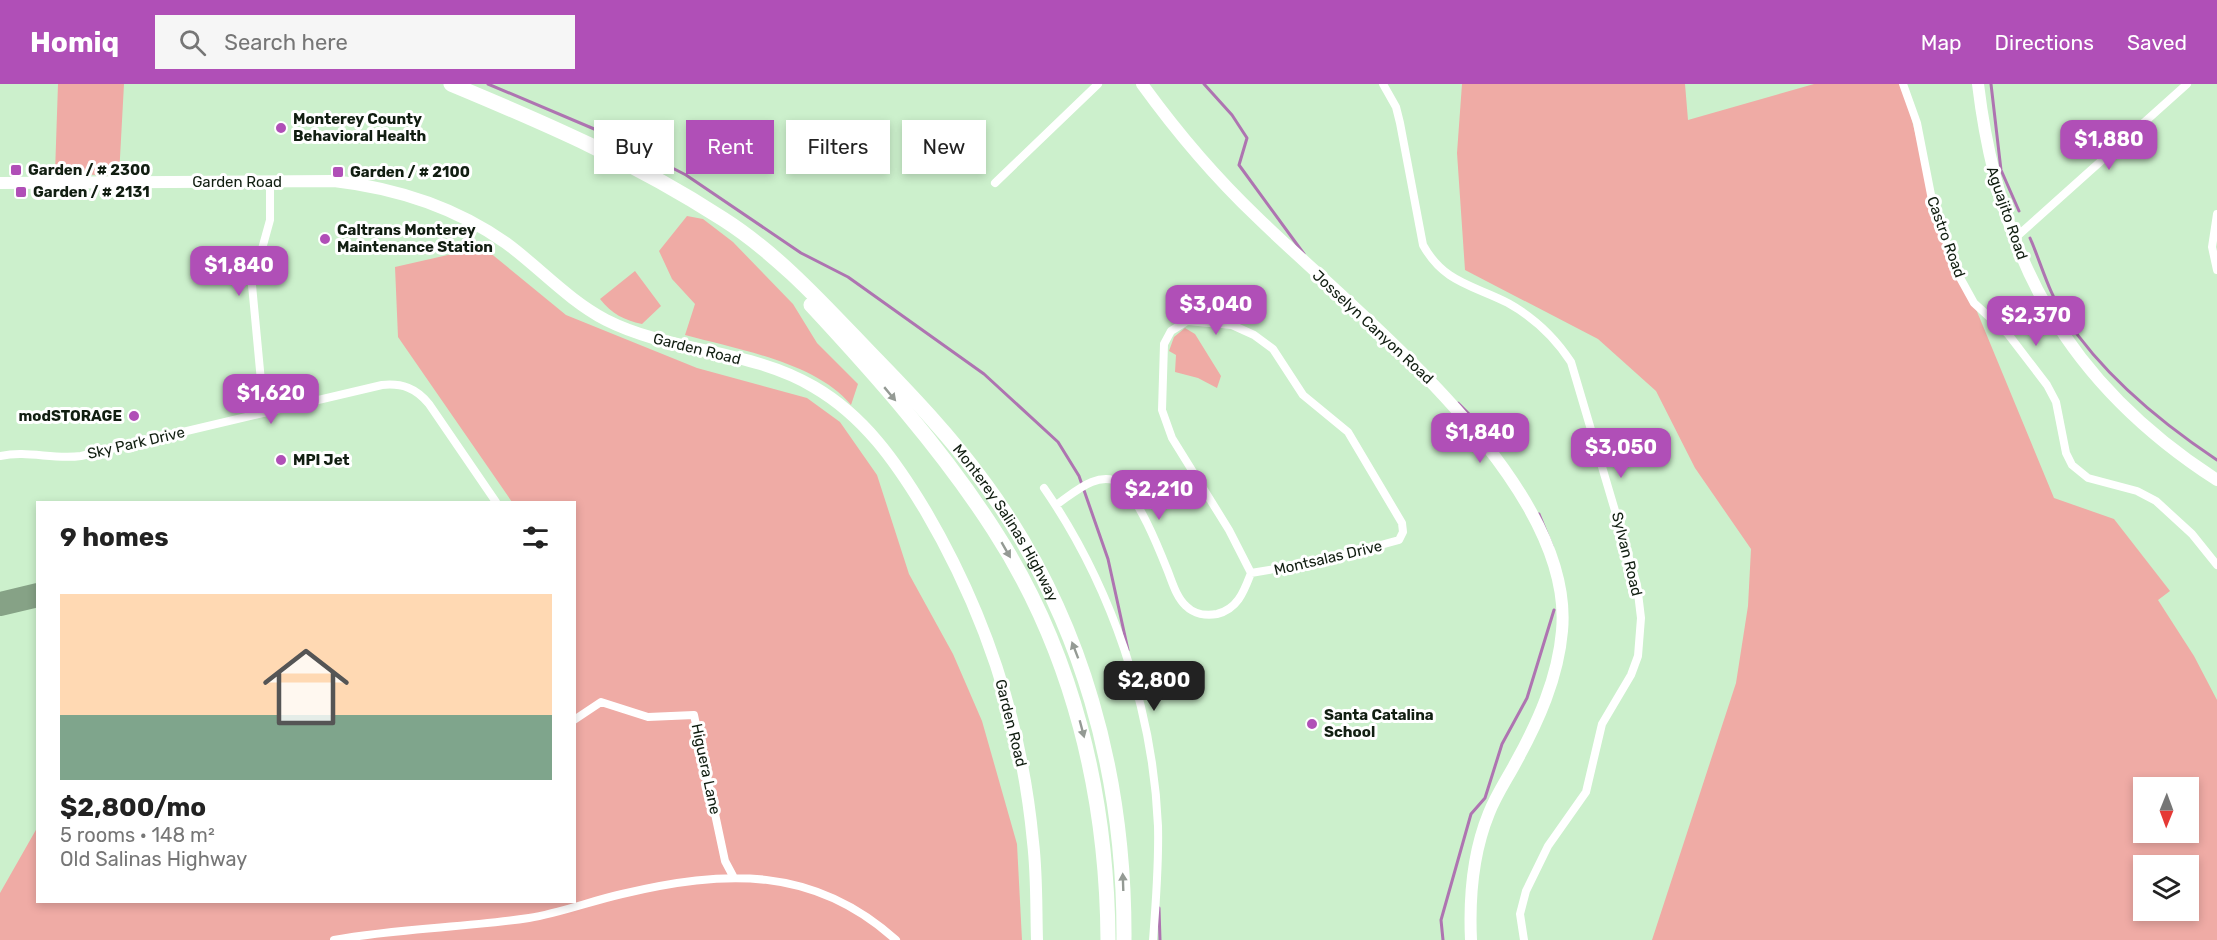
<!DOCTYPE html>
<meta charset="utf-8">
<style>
body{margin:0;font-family:Rubik,sans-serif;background:#f6f6f6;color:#222;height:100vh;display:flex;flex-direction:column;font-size:22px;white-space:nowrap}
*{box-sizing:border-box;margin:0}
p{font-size:20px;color:#767676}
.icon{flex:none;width:33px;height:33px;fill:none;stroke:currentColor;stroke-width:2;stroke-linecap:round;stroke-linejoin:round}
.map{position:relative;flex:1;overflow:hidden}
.side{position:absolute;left:36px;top:417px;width:540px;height:402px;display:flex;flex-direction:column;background:#fff;border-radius:0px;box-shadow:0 3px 9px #0003}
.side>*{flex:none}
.hud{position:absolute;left:594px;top:36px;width:570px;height:54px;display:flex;gap:12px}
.needle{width:39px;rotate:181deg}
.fabs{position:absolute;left:2133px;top:693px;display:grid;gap:12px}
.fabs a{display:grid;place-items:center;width:66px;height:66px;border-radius:0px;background:#fff;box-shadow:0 3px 9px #0003;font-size:30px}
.price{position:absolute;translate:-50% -51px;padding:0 14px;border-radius:12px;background:#b04fb7;color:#fff;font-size:20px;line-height:39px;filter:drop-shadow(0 2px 3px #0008)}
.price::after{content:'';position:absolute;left:50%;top:36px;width:18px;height:14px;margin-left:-9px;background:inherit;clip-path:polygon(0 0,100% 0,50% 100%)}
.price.selected{background:#222;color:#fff}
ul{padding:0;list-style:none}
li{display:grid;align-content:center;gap:12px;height:318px;padding:0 24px}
li span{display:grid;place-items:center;height:186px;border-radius:0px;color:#555}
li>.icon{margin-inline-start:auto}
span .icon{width:108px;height:108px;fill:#fffc;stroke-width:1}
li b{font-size:26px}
h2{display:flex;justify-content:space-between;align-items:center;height:72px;padding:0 24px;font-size:26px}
.chip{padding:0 21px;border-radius:0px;background:#fff;box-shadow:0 3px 9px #0003;font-size:21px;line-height:54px}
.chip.selected{background:#b04fb7;color:#fff}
header{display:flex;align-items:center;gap:36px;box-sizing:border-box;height:84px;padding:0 30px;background:#b04fb7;color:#fff}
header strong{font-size:28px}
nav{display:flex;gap:33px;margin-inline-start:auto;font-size:21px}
.search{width:420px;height:54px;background:#f6f6f6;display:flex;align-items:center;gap:15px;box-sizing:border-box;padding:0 21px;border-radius:0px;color:#767676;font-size:22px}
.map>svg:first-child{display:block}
.green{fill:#efaba5;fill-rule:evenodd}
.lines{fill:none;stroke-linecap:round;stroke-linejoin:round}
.stream{stroke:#ae74b1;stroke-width:3}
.taxiway{stroke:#86a286;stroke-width:24}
.street{stroke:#fff;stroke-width:8}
.secondary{stroke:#fff;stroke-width:12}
.highway{stroke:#fff;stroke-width:15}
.oneway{fill:#949a94}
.poi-dot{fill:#b04fb7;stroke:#fff;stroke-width:2}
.labels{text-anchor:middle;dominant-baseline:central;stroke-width:6;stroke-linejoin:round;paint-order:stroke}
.poi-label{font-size:15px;font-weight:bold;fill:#111e11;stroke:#fff;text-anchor:start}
.street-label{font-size:15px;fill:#111e11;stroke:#fff}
</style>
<header>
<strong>Homiq</strong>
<div class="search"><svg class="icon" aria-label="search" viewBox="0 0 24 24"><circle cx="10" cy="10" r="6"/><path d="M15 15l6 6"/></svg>Search here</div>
<nav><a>Map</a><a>Directions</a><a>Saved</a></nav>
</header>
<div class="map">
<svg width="2217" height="856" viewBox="0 0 2217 856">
<rect width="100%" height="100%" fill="#ccf0cc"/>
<!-- green -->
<path class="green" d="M58 0H124L119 92 55 89Z
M1462 0H1685L1688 36 1814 0H1903L1933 121 2054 414 2114 435 2170 507 2158 516 2194 572 2217 616V856H1652L1736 599 1748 522 1751 465 1695 384 1656 307 1598 255 1465 186 1457 69ZM2144 704H2188V748H2144ZM2144 782H2188V826H2144Z
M687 132 703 135 733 158 793 220 817 259 858 300 851 321C816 278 736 265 685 251L695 220 672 195 659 167Z
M483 163 566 231 697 284 807 314 840 338 877 391 909 490 953 570 982 637 1017 760 1022 856H0V809L37 744 38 818H574V418H512L398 253 395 183Z
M635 187 661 222 642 240C624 236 612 230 600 215Z
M1185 244 1195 250 1221 292 1217 304 1198 294 1175 288 1176 271 1169 267 1174 253Z"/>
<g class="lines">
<!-- stream -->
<path class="stream" d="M488 0 606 50 686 91 801 169 848 193 984 290 1058 358 1079 392 1108 475 1128 566
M1204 0 1232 31 1247 54 1239 81 1304 170
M1991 0 2001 86 2019 127
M2030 154C2041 179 2049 210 2065 233 2103 291 2160 338 2217 376
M1458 319 1473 334 1490 357
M1539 430 1552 462
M1159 824 1160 856
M1443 856 1441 836 1471 730 1485 714 1502 660 1527 614 1554 526"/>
<!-- taxiway -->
<path class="taxiway" d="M0 520 38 511"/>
<!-- street -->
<path class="street" d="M1383 0 1396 23 1400 39 1423 161C1444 199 1473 201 1508 219 1535 234 1554 252 1571 278L1637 501 1641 534 1638 572 1631 591 1602 640 1586 708 1548 762 1526 807 1520 830 1524 856
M1903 0 1917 39 1933 121 1958 190 1974 219 2008 250 2047 301 2056 318 2066 369 2072 381 2088 394 2137 407 2156 417 2192 450 2217 481
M995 99 1098 0
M2217 130 2212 163 2217 186
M2014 155 2187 0
M1187 237 1232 241 1254 251 1273 265 1303 311 1348 348 1402 439 1403 448 1399 456 1322 477 1251 489 1229 446 1172 354 1162 326 1164 260 1171 247Z
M264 329 252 201 270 136V97
M0 372C28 366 53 376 81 372L382 301C402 299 416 304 429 320L496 418
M1044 404C1111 501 1153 624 1158 742 1159 780 1156 818 1153 856
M1056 421C1075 408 1097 386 1121 399 1140 418 1157 460 1167 485 1172 497 1176 513 1186 522 1194 530 1206 532 1217 530 1238 525 1244 507 1251 489
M574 636 601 618 648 633 694 631 725 777 733 792
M334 856C398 844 464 844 529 834 560 829 591 817 622 810 724 786 813 781 896 856"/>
<!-- secondary -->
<path class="secondary" d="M1142 0C1176 47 1215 93 1257 133 1354 228 1576 398 1562 547 1558 594 1538 638 1516 678 1507 695 1496 711 1489 729 1473 768 1469 813 1471 856
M1978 0C1999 175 2068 300 2217 396
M0 99 334 97C395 104 455 123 506 159 540 184 568 216 606 236 671 269 751 265 814 303 864 332 896 378 925 426 985 528 1022 640 1033 758 1037 791 1036 823 1037 856"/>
<!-- highway -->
<g class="highway">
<path id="s1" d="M451 0C547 40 635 78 723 135 778 170 824 221 869 268 910 310 951 353 985 400 1083 533 1125 693 1124 856"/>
<path d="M811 221C876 291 942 365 994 446 1073 568 1107 711 1108 856"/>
</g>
</g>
<!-- one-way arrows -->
<defs><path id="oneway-solid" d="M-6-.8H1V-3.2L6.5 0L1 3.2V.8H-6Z" transform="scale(1.5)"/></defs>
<g class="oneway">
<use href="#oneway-solid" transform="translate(890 310) rotate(50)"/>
<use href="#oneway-solid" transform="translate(1006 466) rotate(60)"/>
<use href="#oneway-solid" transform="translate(1075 566) rotate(-111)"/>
<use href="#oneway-solid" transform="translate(1082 645) rotate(75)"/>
<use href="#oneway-solid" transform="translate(1123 798) rotate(-92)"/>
</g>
<!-- markers -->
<g class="poi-dot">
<circle cx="281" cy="44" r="6"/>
<rect x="10" y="80" width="12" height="12" rx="3"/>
<rect x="332" y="82" width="12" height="12" rx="3"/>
<rect x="15" y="102" width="12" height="12" rx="3"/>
<circle cx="325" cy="155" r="6"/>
<circle cx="134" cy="332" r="6"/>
<circle cx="281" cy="376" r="6"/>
<circle cx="1312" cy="640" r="6"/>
</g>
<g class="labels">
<!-- poi labels -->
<g class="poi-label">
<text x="293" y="35">Monterey County<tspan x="293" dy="17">Behavioral Health</tspan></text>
<text x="28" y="86">Garden / # 2300</text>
<text x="350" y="88">Garden / # 2100</text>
<text x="33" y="108">Garden / # 2131</text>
<text x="337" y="146">Caltrans Monterey<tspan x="337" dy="17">Maintenance Station</tspan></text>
<text x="122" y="332" text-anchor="end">modSTORAGE</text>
<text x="293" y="376">MPI Jet</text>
<text x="1324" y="631">Santa Catalina<tspan x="1324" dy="17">School</tspan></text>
</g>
<!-- street labels -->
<g class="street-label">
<text x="237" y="98">Garden Road</text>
<text transform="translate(2007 129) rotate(71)">Aguajito Road</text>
<text transform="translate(1946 153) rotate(70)">Castro Road</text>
<text transform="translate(1373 243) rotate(43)">Josselyn Canyon Road</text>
<text transform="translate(697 265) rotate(14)">Garden Road</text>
<text transform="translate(136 359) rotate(-13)">Sky Park Drive</text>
<text stroke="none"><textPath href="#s1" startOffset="722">Monterey Salinas Highway</textPath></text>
<text transform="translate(1627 470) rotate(76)">Sylvan Road</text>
<text transform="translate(1328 474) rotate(-13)">Montsalas Drive</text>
<text transform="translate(1011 639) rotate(76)">Garden Road</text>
<text transform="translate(706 685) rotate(78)">Higuera Lane</text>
</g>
</g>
</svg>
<div class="fabs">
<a><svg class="needle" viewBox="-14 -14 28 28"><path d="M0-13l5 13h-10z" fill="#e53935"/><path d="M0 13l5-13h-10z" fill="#767676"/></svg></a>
<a><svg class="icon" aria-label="layers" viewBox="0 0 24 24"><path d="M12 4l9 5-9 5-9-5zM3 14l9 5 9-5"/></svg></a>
</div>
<b class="price" style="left:2109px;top:87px">$1,880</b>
<b class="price" style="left:239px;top:213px">$1,840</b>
<b class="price" style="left:1216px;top:252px">$3,040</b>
<b class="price" style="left:2036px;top:263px">$2,370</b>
<b class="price" style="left:271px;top:341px">$1,620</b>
<b class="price" style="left:1480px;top:380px">$1,840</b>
<b class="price" style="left:1621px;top:395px">$3,050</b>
<b class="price" style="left:1159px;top:437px">$2,210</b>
<b class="price selected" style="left:1154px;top:628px">$2,800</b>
<div class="hud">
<a class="chip">Buy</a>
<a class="chip selected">Rent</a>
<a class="chip">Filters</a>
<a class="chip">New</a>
</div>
<section class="side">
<h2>9 homes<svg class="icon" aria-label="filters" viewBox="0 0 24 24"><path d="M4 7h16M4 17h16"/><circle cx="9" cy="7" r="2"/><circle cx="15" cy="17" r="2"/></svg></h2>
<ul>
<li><span style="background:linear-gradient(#ffd9b3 65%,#7fa58c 0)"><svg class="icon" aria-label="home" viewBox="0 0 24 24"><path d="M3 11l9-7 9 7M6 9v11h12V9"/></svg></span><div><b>$2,800/mo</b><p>5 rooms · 148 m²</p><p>Old Salinas Highway</p></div></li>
</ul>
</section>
</div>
